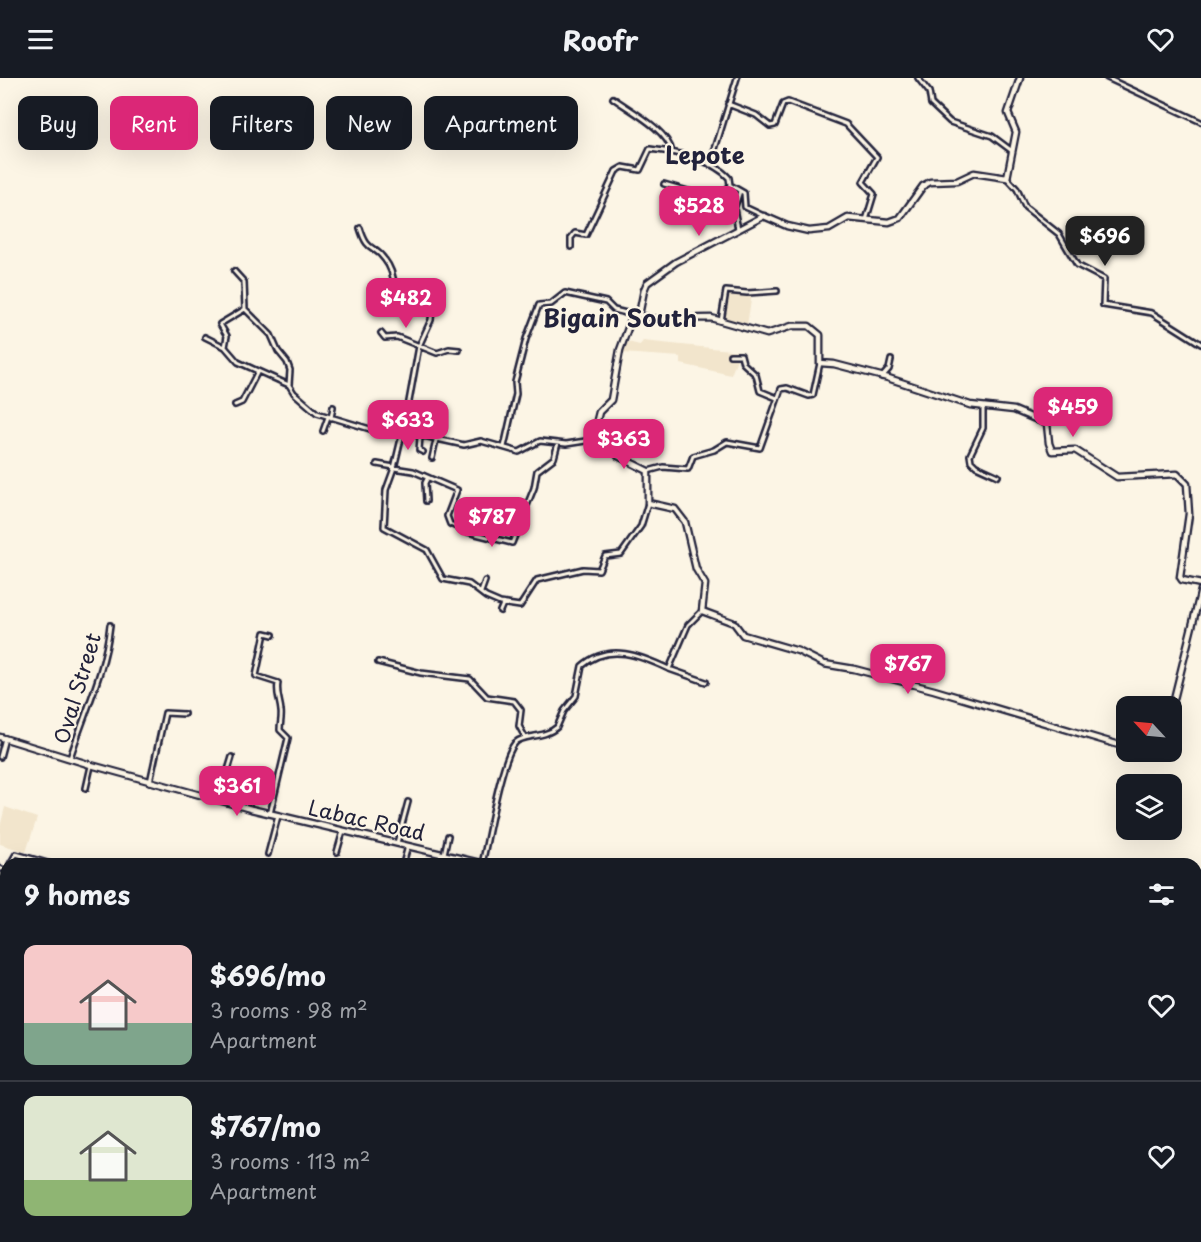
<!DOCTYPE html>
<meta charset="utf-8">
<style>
body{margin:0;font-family:"Playpen Sans",sans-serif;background:#20242c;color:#f1f3f6;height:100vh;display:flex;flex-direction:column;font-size:22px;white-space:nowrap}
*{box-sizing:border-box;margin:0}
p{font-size:20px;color:#9ea1a6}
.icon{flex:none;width:33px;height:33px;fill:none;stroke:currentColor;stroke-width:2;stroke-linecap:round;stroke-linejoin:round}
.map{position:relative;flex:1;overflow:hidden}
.details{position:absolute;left:0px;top:780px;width:1202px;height:384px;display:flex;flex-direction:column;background:#171b24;border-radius:18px 18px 0 0;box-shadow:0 6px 24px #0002}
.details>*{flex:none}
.top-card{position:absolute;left:18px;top:18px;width:600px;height:54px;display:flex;gap:12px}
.needle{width:39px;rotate:296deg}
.fabs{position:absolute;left:1116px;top:618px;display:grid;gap:12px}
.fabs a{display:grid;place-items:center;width:66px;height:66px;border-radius:12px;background:#171b24;box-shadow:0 6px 24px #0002;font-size:30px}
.price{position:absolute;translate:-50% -51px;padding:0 14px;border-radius:12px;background:#db2777;color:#fff;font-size:20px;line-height:39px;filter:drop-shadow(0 2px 3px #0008)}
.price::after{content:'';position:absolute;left:50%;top:36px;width:18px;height:14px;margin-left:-9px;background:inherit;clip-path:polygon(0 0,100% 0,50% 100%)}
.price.on{background:#222;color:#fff}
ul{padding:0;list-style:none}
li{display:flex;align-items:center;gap:18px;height:150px;padding:0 24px}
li+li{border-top:2px solid #363941}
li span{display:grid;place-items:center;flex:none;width:168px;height:120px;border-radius:12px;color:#555}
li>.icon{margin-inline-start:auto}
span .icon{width:72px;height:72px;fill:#fffc;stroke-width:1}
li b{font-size:26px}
h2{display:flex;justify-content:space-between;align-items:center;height:72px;padding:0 24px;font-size:26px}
.tag{padding:0 21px;border-radius:12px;background:#171b24;box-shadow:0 6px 24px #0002;font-size:21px;line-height:54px}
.tag.on{background:#db2777;color:#fff}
header{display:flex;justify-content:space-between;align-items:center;height:78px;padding:0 24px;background:#171b24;font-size:27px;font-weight:700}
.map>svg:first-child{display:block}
.built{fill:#f2e5cc}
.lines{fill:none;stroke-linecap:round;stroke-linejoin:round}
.stream{stroke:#5f80a2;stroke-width:1.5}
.street-casing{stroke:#22223b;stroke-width:8}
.secondary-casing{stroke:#22223b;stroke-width:9}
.street{stroke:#fcf5e5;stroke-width:3}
.secondary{stroke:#fcf5e5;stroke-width:4.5}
.labels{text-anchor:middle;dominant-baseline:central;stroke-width:4.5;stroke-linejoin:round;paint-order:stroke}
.street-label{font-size:21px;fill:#22223b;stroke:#fcf5e5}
.quarter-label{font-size:24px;font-weight:bold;fill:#22223b;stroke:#fcf5e5}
</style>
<header><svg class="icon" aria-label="menu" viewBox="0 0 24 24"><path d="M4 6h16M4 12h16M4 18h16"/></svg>Roofr<svg class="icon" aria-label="heart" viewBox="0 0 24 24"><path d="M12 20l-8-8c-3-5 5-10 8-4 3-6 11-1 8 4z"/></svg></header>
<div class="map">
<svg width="1201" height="1164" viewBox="0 0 1201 1164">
<rect width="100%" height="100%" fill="#fcf5e5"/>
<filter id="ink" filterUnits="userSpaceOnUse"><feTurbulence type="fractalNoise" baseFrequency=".0167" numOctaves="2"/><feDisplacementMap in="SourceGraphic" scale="12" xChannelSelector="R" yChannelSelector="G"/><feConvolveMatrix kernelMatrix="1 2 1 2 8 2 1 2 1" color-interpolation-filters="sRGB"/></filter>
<g filter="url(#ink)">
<!-- built -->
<path class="built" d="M728 212 752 216 747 247 722 242Z
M624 263 640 267 643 263 740 273 731 297 681 286V279L622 275Z
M5 729 37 740 26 774 0 766V749Z"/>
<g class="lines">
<!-- stream -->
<path class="stream" d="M0 974 6 979
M170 1158 176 1164"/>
<!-- street casing -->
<g class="street-casing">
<path id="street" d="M918 0 929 14 931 26 950 44 992 58 1012 73
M1107 0 1201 44
M613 20C631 33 668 52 672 74
M728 26 756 37 770 48 775 47 783 26 788 24 846 46 877 79 863 104 874 116 866 142
M710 87 737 0
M1007 100 1017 111 1025 129 1059 156 1077 187 1104 201 1103 227 1152 235 1201 266
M664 106 719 122 730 107
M360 150C368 176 373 165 385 182 393 192 393 202 396 213L425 225 432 232 431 242 419 268 406 340 394 390 386 412 384 449 427 472 443 501 469 506 486 519 500 525 520 528 537 502 583 491 599 492 605 478 621 476 641 448 648 425
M738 151 734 131 740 113
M571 169V160L575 155 586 157 616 93 623 89 640 92 650 71C675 74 711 80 729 100L730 107 744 115 745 129 764 138
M234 193 244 204 245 231 271 257 278 273 287 284 290 292 289 307 294 315 317 335 370 351 401 353 464 367 481 363 519 374 540 363 566 366 592 362
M721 243 726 213 747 215 777 213
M381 255 385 260 397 259 437 275 449 271 459 272
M205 259 225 269 238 284 289 307
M225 269 227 258 220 246 245 231
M730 277H741L743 285 756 297 760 313 777 320
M882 299 889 291 891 282
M235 327 242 324 258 293
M983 329V350L970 377 971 383 976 388 998 398
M331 340 333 329
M323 353 328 339
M415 357 420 338
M420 359 419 372 423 374
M504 369 516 316 515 304 526 261 539 227 551 226 565 215 606 224 614 232 634 237
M432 380 436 362
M377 386 394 389
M394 390 413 393 457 412 447 438 450 446 468 454 512 465 534 410 537 393 554 380 558 365
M648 393 663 389 688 391 693 378 714 372 727 364 760 370 781 311 787 310 809 318 813 317 820 285
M426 423 425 405 427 401
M481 514 485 503
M500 533 503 526
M378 584 421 595 470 601 487 619 514 623 521 632 519 648 525 659
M669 591 706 604
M0 679 5 660
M70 680C84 636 105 594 110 547
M150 704 165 635 184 636
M86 710 91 688
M219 722 232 679
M270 736 288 660 280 652C280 646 282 639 281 633 280 622 276 616 278 605L256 598 265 555 273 557
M397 765 408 724
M337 774 343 753
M268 776 278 738
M444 776 448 758
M10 786 16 776 51 786
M403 786 408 768
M482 786C488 761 501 681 515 665 523 656 544 661 557 649L564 633 576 618 582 588C609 564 641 578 669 591L688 547 702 533
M0 790 6 793
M1 817 6 821
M0 819 6 799
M0 1023H6
M1196 1135 1201 1137
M80 1164 82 1158
M880 1164 882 1158"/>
</g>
<!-- secondary casing -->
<g class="secondary-casing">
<path id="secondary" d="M1020 0 1008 35 1016 54 1007 100 974 95 957 103 930 104 923 108 900 140 889 144 848 140 829 151 809 153 787 148 764 138 676 184 647 205 644 212 639 237 632 239 620 272 611 322 599 334 592 362 612 367 618 378 648 393V425L675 431 685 444 696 491 705 506 702 533 734 545 743 557 798 573 824 586 854 591 934 612 1126 669
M639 237 654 241 711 240 767 256 792 248H809L820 257V285L834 286 888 300 970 327 1014 332 1047 346 1049 365 1052 373 1075 372 1117 399 1177 396 1187 406 1189 436 1180 499 1182 502 1201 506
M1172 629 1201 512
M0 659 91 687 251 731 484 786
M1142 674H1156
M1196 976 1201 978
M0 1163 3 1164"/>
</g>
<!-- street -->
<use href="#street" class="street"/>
<!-- secondary -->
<use href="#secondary" class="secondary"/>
</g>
</g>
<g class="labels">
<!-- street labels -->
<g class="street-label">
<text transform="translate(76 610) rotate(-73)">Oval Street</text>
<text transform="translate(367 741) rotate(13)">Labac Road</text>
</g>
<!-- quarter labels -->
<g class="quarter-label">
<text x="705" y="76">Lepote</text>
<text x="620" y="239">Bigain South</text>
</g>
</g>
</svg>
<div class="fabs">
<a><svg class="needle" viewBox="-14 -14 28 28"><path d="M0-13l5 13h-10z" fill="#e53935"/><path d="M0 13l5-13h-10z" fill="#9ea1a6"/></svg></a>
<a><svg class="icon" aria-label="layers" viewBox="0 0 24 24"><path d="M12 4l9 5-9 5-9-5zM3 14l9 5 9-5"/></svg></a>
</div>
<b class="price" style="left:699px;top:159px">$528</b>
<b class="price on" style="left:1105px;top:189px">$696</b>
<b class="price" style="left:406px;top:251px">$482</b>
<b class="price" style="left:1073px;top:360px">$459</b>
<b class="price" style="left:408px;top:373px">$633</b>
<b class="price" style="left:624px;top:392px">$363</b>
<b class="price" style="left:492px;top:470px">$787</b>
<b class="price" style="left:908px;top:617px">$767</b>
<b class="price" style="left:237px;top:739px">$361</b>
<div class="top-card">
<a class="tag">Buy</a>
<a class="tag on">Rent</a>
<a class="tag">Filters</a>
<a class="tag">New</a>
<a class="tag">Apartment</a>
</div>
<section class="details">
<h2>9 homes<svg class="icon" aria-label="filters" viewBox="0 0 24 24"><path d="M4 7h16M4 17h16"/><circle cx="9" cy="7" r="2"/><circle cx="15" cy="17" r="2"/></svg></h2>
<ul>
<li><span style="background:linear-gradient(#f6c9c9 65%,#7fa58c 0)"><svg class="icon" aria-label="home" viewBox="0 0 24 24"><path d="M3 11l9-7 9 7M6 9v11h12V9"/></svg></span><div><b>$696/mo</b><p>3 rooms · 98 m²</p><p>Apartment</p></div><svg class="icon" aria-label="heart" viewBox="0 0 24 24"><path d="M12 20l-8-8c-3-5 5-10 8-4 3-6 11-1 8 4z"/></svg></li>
<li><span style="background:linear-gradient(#dfe7d0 70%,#8fb573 0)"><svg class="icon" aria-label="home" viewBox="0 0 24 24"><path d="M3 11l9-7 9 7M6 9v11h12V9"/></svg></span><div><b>$767/mo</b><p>3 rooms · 113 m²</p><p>Apartment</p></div><svg class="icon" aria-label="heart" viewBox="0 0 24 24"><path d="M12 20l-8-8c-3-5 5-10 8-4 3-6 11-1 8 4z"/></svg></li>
</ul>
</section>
</div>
